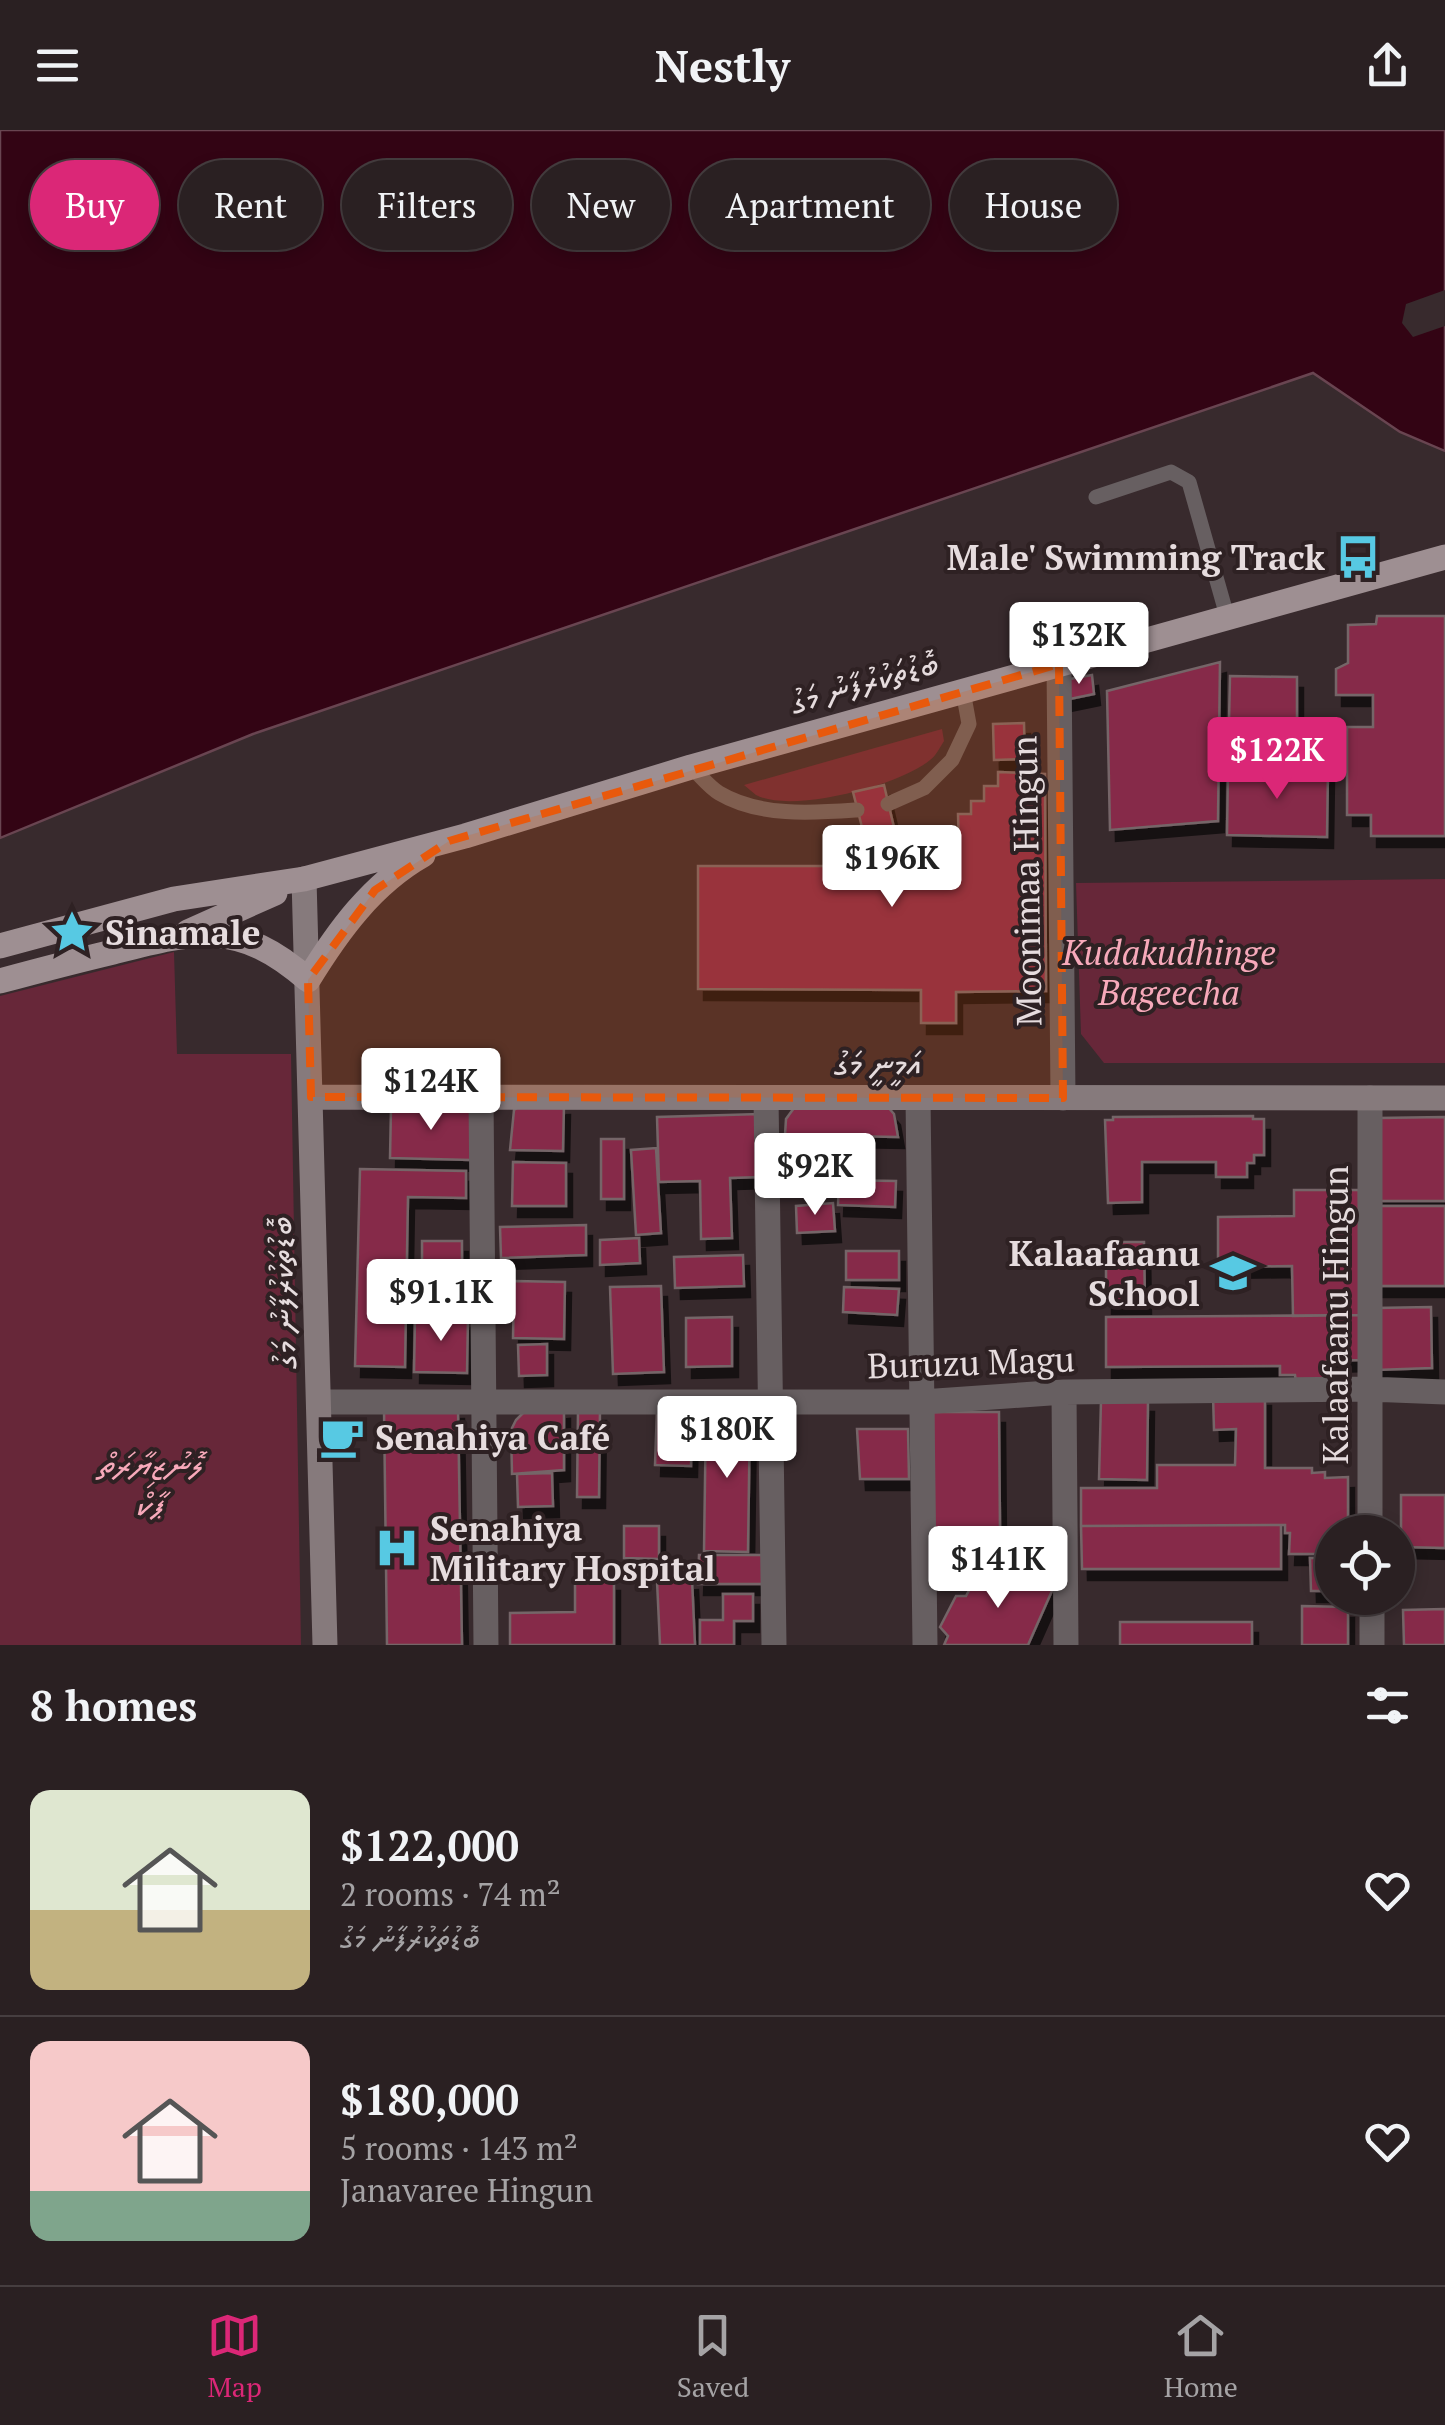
<!DOCTYPE html>
<meta charset="utf-8">
<style>
body{margin:0;font-family:"PT Serif","Noto Sans Thaana",serif;background:#32282a;color:#f1f3f6;height:100vh;display:flex;flex-direction:column;font-size:38px;white-space:nowrap}
*{box-sizing:border-box;margin:0}
p{font-size:32px;color:#a5a3a5}
.icon{flex:none;width:55px;height:55px;fill:none;stroke:currentColor;stroke-width:2;stroke-linecap:round;stroke-linejoin:round}
.map{position:relative;height:1515px;overflow:hidden}
.sheet{display:flex;flex-direction:column;background:#2a2022;flex:1}
.sheet>*{flex:none}
.top-card{position:absolute;left:30px;top:30px;width:1385px;height:90px;display:flex;gap:20px}
.controls{position:absolute;left:1315px;top:1385px;display:grid;gap:20px}
.controls a{display:grid;place-items:center;width:100px;height:100px;border-radius:50%;background:#2a2022;box-shadow:0 5px 15px #0003,0 0 0 2px #463e40;font-size:50px}
.price{position:absolute;translate:-50% -85px;padding:0 22px;border-radius:10px;background:#fff;color:#222;font-size:32px;line-height:65px;filter:drop-shadow(0 2px 5px #0008)}
.price::after{content:'';position:absolute;left:50%;top:60px;width:30px;height:22px;margin-left:-15px;background:inherit;clip-path:polygon(0 0,100% 0,50% 100%)}
.price.on{background:#db2777;color:#fff}
ul{padding:0;list-style:none}
li{display:flex;align-items:center;gap:30px;height:250px;padding:0 30px}
li+li{border-top:2px solid #463e40}
li span{display:grid;place-items:center;flex:none;width:280px;height:200px;border-radius:20px;color:#555}
li>.icon{margin-inline-start:auto}
span .icon{width:120px;height:120px;fill:#fffc;stroke-width:1}
li b{font-size:42px}
h2{display:flex;justify-content:space-between;align-items:center;height:120px;padding:0 30px;font-size:42px}
.pill{padding:0 35px;border-radius:45px;background:#2a2022;box-shadow:0 5px 15px #0003,0 0 0 2px #463e40;font-size:35px;line-height:90px}
.pill.on{background:#db2777;color:#fff}
header{display:flex;justify-content:space-between;align-items:center;height:130px;padding:0 30px;background:#2a2022;font-size:45px;font-weight:700}
.menu{display:flex;justify-content:space-around;align-items:center;height:140px;border-top:2px solid #463e40;background:#2a2022;font-size:28px;color:#a5a3a5}
.menu a{display:grid;justify-items:center;gap:5px}
.menu .on{color:#db2777}
.map>svg:first-child{display:block}
.green{fill:#672739}
.water{fill:#330414;stroke:#694551;stroke-width:2.5}
.pier{fill:#382a2d}
.building{fill:#862c48;stroke:#756568;stroke-width:2.5;filter:url(#shadow)}
.lines{fill:none;stroke-linecap:round;stroke-linejoin:round}
.lane{stroke:#675f61;stroke-width:15}
.street{stroke:#675f61;stroke-width:25}
.secondary{stroke:#867a7c;stroke-width:25}
.primary{stroke:#9e8f92;stroke-width:25}
.marked{fill:#e8590c;fill-opacity:0.2;stroke:#e8590c;stroke-width:8;stroke-dasharray:20 12;stroke-linejoin:round}
.labels{text-anchor:middle;dominant-baseline:central;stroke-width:8;stroke-linejoin:round;paint-order:stroke}
.poi-label{font-size:35px;font-weight:bold;fill:#e6dcde;stroke:#2e2123;text-anchor:start}
.street-label{font-size:35px;fill:#e6dcde;stroke:#2e2123}
.park-label{font-size:35px;font-style:italic;fill:#f7a9ba;stroke:#2e2123}
</style>
<header><svg class="icon" aria-label="menu" viewBox="0 0 24 24"><path d="M4 6h16M4 12h16M4 18h16"/></svg>Nestly<svg class="icon" aria-label="share" viewBox="0 0 24 24"><path d="M12 15V3M7 8l5-5 5 5M5 13v7h14v-7"/></svg></header>
<div class="map">
<svg width="1445" height="1515" viewBox="0 0 1445 1515">
<defs>
<filter id="shadow"><feDropShadow dx="6" dy="11" stdDeviation="0" flood-color="#0009"/></filter>
</defs>
<rect width="100%" height="100%" fill="#382a2d"/>
<!-- green -->
<path class="green" d="M942 599 944 611C940 617 936 626 930 630 901 655 791 684 756 665 752 662 748 658 744 655Z
M1445 749V933H1104L1081 904 1076 753Z
M174 822 177 924H291L301 1515H0V866Z"/>
<!-- water -->
<path class="water" d="M0 0H1445V321L1400 302 1313 243 253 604 0 708Z"/>
<!-- pier -->
<path class="pier" d="M1445 160V196L1413 207 1402 193 1406 174Z"/>
<!-- building -->
<path class="building" d="M1377 486H1445V706H1371V685H1347V597H1373V565H1336V539L1348 533V495L1376 494Z
M1220 532 1218 691 1110 700 1107 561Z
M1092 545 1094 564 1065 570 1064 550Z
M1230 546 1297 547V593L1229 592Z
M1024 593 1025 629 994 630 993 594Z
M1228 637 1328 639 1327 707 1227 705Z
M998 642 1045 644 1046 861 956 862V893H921V860L698 859V736H832L866 713 853 662 884 655 896 706 942 722H959L958 684H971V671H984V656H998Z
M881 969 894 984 898 1007 785 1005 786 989 794 978Z
M564 974 563 1021 510 1020 514 980 521 975Z
M391 977 472 978 471 1030 390 1028Z
M760 984 762 1047 730 1048 732 1108 701 1109 700 1051 659 1052 657 987Z
M1253 986V989H1264V1025H1254V1033H1247V1047H1216V1032H1142V1072L1108 1073 1105 990H1113V987Z
M1445 987V1071H1378V988Z
M601 1009H624V1069H601Z
M656 1018 661 1103 636 1105 631 1020Z
M513 1032 566 1033V1076H512Z
M360 1039 466 1041V1068L408 1067 405 1237 355 1236Z
M839 1050 896 1051 895 1077 838 1075Z
M1294 1060H1359L1360 1185 1293 1186 1292 1136 1218 1137V1087L1294 1086Z
M833 1073 835 1101 797 1103 796 1076Z
M1376 1076H1445V1156H1376Z
M586 1095V1125L501 1128 500 1097Z
M639 1108 640 1133 600 1135V1110Z
M422 1111H462V1137L422 1136Z
M1106 1112H1144L1145 1173H1106Z
M846 1121H899V1150H846Z
M743 1125 744 1156 675 1158 674 1127Z
M514 1151 565 1152 564 1209 513 1208Z
M442 1152H461V1169H442Z
M661 1156 664 1242 613 1244 610 1157Z
M844 1157 899 1159 897 1185 843 1182Z
M1431 1177 1432 1238 1376 1240 1374 1178Z
M1360 1185 1361 1230 1327 1231V1252H1296L1295 1245H1280V1236L1106 1237V1187Z
M415 1186 468 1187 467 1243 414 1242Z
M732 1187V1236L686 1237V1188Z
M547 1214V1245L519 1246 518 1215Z
M1213 1265H1265V1338H1312V1343L1325 1342V1348L1348 1347V1402H1332V1424H1289L1290 1403H1285V1395L1081 1396V1358H1157V1335H1235L1236 1299 1214 1300Z
M1101 1270 1148 1271 1147 1350 1099 1349Z
M458 1278 462 1515H387L384 1279Z
M564 1278V1340L512 1344 511 1300 516 1290 524 1282Z
M657 1279 692 1280 691 1336 655 1335Z
M578 1280H600L599 1367H577Z
M706 1280 750 1281 748 1422 704 1421Z
M933 1282H999L1000 1399 1057 1398 1056 1441 933 1446Z
M857 1299H908L909 1349H860Z
M552 1343 553 1376 518 1377 517 1344Z
M1401 1365H1445V1418L1401 1417Z
M1281 1395V1439H1082L1081 1396Z
M624 1396H659V1429L624 1428Z
M699 1425H765V1454H698Z
M1310 1428H1332V1461H1311Z
M1059 1445 1028 1515H944L948 1506 940 1497 956 1466H966L975 1449Z
M692 1449 695 1515H660L657 1451Z
M575 1450H614V1515H510V1483L575 1482Z
M723 1464H753V1491H734V1515H700V1490H723Z
M1302 1476 1348 1477V1515H1302Z
M1445 1479V1515H1404L1403 1480Z
M1120 1492H1252V1515H1120Z"/>
<g class="lines">
<!-- lane -->
<path class="lane" d="M1096 367 1171 342 1189 352 1227 486
M691 637C700 645 709 657 719 663 759 687 813 683 857 680
M888 674 924 658 952 630 969 594 963 561"/>
<!-- street -->
<path class="street" d="M1059 534 1063 968
M481 967 486 1515
M766 968 774 1515
M918 968 925 1515
M1370 968V1402
M1064 1262 1066 1515
M320 1272H922L1064 1262 1368 1259 1445 1262
M1372 1468V1515"/>
<!-- secondary -->
<path class="secondary" d="M304 749 325 1515
M311 967 1445 968"/>
<!-- primary -->
<path class="primary" d="M188 802 275 763
M0 816 174 769 304 749 465 706 691 637 1445 427
M0 851C37 841 75 831 113 822 195 801 239 789 308 850 338 801 372 754 423 725"/>
</g>
<!-- marked area -->
<path class="marked" d="M1059 534 1063 968 311 967 308 850 375 760 449 711Z"/>
<!-- icons -->
<defs>
<g id="bus-bare" transform="scale(3.45)"><path d="M-5-6H5V4H4V6H2V4H-2V6H-4V4H-5ZM-3.5-4V0h7V-4ZM-3.5 1.2v1.5H-2V1.2ZM2 1.2v1.5H3.5V1.2Z" fill="#57c9e3" stroke="#2e2123" stroke-width="2.5" paint-order="stroke"/></g>
<g id="sight-bare" transform="scale(3.45)"><path d="M0-6L1.8-2.2L6-1.7L2.9 1.2L3.7 5.4L0 3.3L-3.7 5.4L-2.9 1.2L-6-1.7L-1.8-2.2Z" fill="#57c9e3" stroke="#2e2123" stroke-width="2.5" paint-order="stroke"/></g>
<g id="school-bare" transform="scale(3.45)"><path d="M0-5L7-2L0 1L-7-2ZM-4 1L0 2.5L4 1V4Q0 6-4 4Z" fill="#57c9e3" stroke="#2e2123" stroke-width="2.5" paint-order="stroke"/></g>
<g id="cafe-bare" transform="scale(3.45)"><path d="M-5.5-4.5H6V0H3Q3 3.5 0 3.5H-2.5Q-5.5 3.5-5.5 0ZM3-3.2v2h1.7v-2ZM-6 4.5H4V6H-6Z" fill="#57c9e3" stroke="#2e2123" stroke-width="2.5" paint-order="stroke"/></g>
<g id="hospital-bare" transform="scale(3.45)"><path d="M-5-5h3v3.5h4V-5h3V5h-3V1.5h-4V5h-3Z" fill="#57c9e3" stroke="#2e2123" stroke-width="2.5" paint-order="stroke"/></g>
</defs>
<g fill-rule="evenodd">
<use href="#bus-bare" x="1358" y="427"/>
<use href="#sight-bare" x="72" y="802"/>
<use href="#school-bare" x="1233" y="1143"/>
<use href="#cafe-bare" x="342" y="1307"/>
<use href="#hospital-bare" x="397" y="1418"/>
</g>
<g class="labels">
<!-- poi labels -->
<g class="poi-label">
<text x="1325" y="427" text-anchor="end">Male' Swimming Track</text>
<text x="105" y="802">Sinamale</text>
<text x="1200" y="1123" text-anchor="end">Kalaafaanu<tspan x="1200" dy="40">School</tspan></text>
<text x="375" y="1307">Senahiya Café</text>
<text x="430" y="1398">Senahiya<tspan x="430" dy="40">Military Hospital</tspan></text>
</g>
<!-- street labels -->
<g class="street-label">
<text transform="translate(864 552) rotate(-16)">ބޮޑުތަކުރުފާނު މަގު</text>
<text transform="translate(1026 751) rotate(-91)">Moonimaa Hingun</text>
<text x="878" y="933">އަމީނީ މަގު</text>
<text transform="translate(282 1163) rotate(-92)">ބޮޑުތަކުރުފާނު މަގު</text>
<text transform="translate(1335 1185) rotate(-90)">Kalaafaanu Hingun</text>
<text transform="translate(971 1232) rotate(-2)">Buruzu Magu</text>
</g>
<!-- park labels -->
<g class="park-label">
<text x="1169" y="822">Kudakudhinge<tspan x="1169" dy="40">Bageecha</tspan></text>
<text x="149" y="1334">ލޮނުޒިޔާރަތް<tspan x="149" dy="40">ޕާކް</tspan></text>
</g>
</g>
</svg>
<div class="controls">
<a><svg class="icon" aria-label="locate" viewBox="0 0 24 24"><circle cx="12" cy="12" r="6"/><path d="M12 2v4M12 18v4M2 12h4M18 12h4"/></svg></a>
</div>
<b class="price" style="left:1079px;top:557px">$132K</b>
<b class="price on" style="left:1277px;top:672px">$122K</b>
<b class="price" style="left:892px;top:780px">$196K</b>
<b class="price" style="left:431px;top:1003px">$124K</b>
<b class="price" style="left:815px;top:1088px">$92K</b>
<b class="price" style="left:441px;top:1214px">$91.1K</b>
<b class="price" style="left:727px;top:1351px">$180K</b>
<b class="price" style="left:998px;top:1481px">$141K</b>
<div class="top-card">
<a class="pill on">Buy</a>
<a class="pill">Rent</a>
<a class="pill">Filters</a>
<a class="pill">New</a>
<a class="pill">Apartment</a>
<a class="pill">House</a>
</div>
</div>
<section class="sheet">
<h2>8 homes<svg class="icon" aria-label="filters" viewBox="0 0 24 24"><path d="M4 7h16M4 17h16"/><circle cx="9" cy="7" r="2"/><circle cx="15" cy="17" r="2"/></svg></h2>
<ul>
<li><span style="background:linear-gradient(#dfe7d0 60%,#c2b280 0)"><svg class="icon" aria-label="home" viewBox="0 0 24 24"><path d="M3 11l9-7 9 7M6 9v11h12V9"/></svg></span><div><b>$122,000</b><p>2 rooms · 74 m²</p><p>ބޮޑުތަކުރުފާނު މަގު</p></div><svg class="icon" aria-label="heart" viewBox="0 0 24 24"><path d="M12 20l-8-8c-3-5 5-10 8-4 3-6 11-1 8 4z"/></svg></li>
<li><span style="background:linear-gradient(#f6c9c9 75%,#7fa58c 0)"><svg class="icon" aria-label="home" viewBox="0 0 24 24"><path d="M3 11l9-7 9 7M6 9v11h12V9"/></svg></span><div><b>$180,000</b><p>5 rooms · 143 m²</p><p>Janavaree Hingun</p></div><svg class="icon" aria-label="heart" viewBox="0 0 24 24"><path d="M12 20l-8-8c-3-5 5-10 8-4 3-6 11-1 8 4z"/></svg></li>
</ul>
</section>
<nav class="menu">
<a class="on"><svg class="icon" aria-label="map" viewBox="0 0 24 24"><path d="M3 6l6-2 6 2 6-2v14l-6 2-6-2-6 2zM9 4v14M15 6v14"/></svg>Map</a>
<a><svg class="icon" aria-label="saved" viewBox="0 0 24 24"><path d="M7 4h10v16l-5-4-5 4z"/></svg>Saved</a>
<a><svg class="icon" aria-label="home" viewBox="0 0 24 24"><path d="M3 11l9-7 9 7M6 9v11h12V9"/></svg>Home</a>
</nav>
